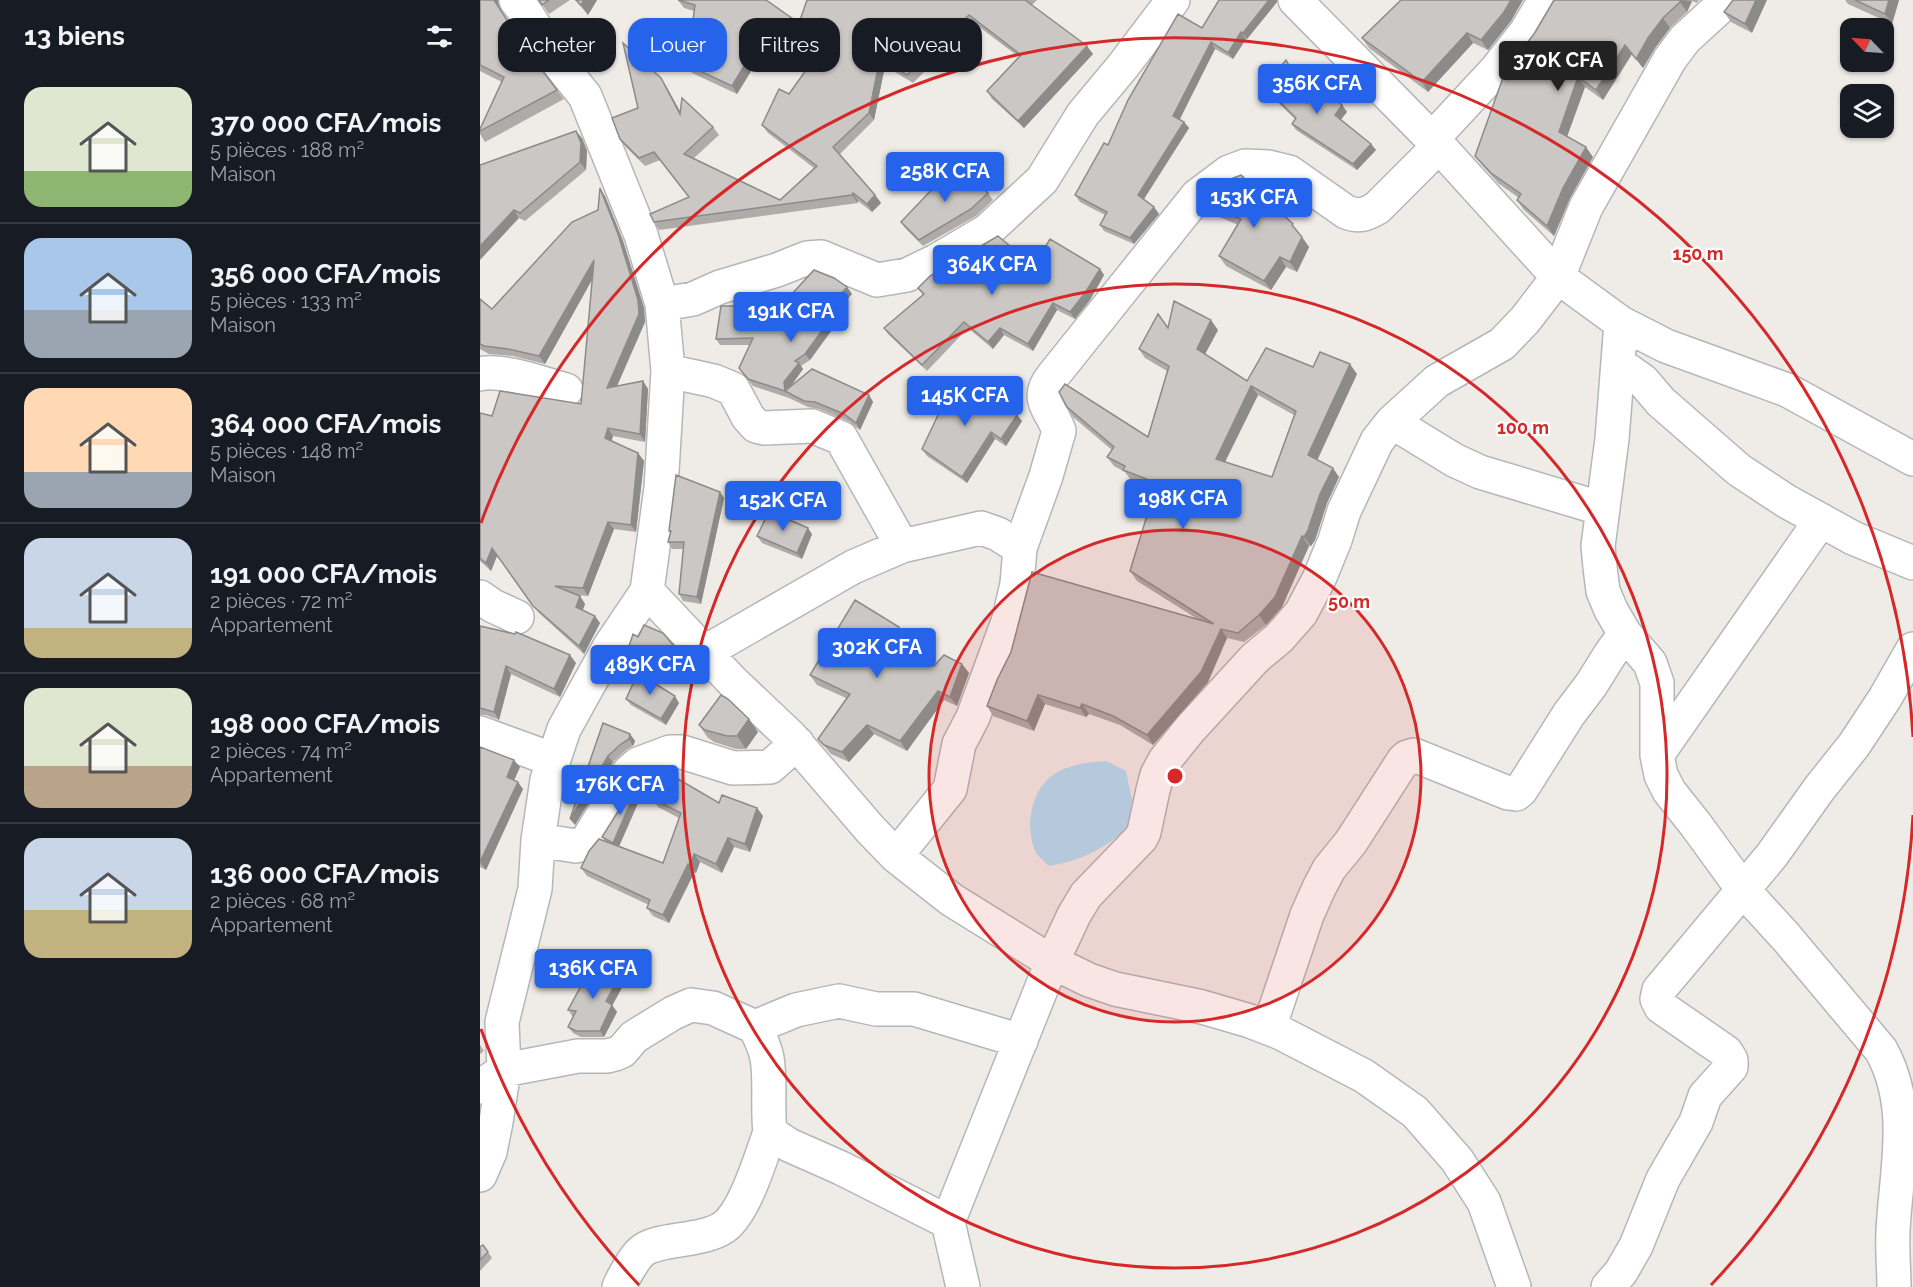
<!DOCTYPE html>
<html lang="fr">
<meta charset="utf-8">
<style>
body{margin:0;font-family:Raleway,sans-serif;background:#20242c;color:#f1f3f6;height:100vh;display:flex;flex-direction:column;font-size:22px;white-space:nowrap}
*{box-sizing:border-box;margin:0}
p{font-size:20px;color:#9ea1a6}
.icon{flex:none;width:33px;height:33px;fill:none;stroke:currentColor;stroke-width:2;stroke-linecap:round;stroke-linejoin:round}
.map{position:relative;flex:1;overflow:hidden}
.sheet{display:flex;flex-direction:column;background:#171b24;width:480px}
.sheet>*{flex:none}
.hud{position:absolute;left:18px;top:18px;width:570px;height:54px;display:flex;gap:12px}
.needle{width:39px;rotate:295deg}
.controls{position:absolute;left:1360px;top:18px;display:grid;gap:12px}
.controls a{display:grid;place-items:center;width:54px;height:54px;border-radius:12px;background:#171b24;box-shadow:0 2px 4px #0004;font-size:30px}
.price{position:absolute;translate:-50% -51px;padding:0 14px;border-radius:6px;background:#2563eb;color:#fff;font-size:20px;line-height:39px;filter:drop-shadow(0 2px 3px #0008)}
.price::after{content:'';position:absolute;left:50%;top:36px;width:18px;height:14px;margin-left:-9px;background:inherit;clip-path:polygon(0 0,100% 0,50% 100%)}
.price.current{background:#222;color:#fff}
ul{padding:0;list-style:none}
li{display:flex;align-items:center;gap:18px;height:150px;padding:0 24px}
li+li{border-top:2px solid #363941}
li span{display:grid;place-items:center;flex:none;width:168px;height:120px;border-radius:18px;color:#555}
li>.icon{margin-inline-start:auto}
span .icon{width:72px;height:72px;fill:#fffc;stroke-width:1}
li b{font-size:26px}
h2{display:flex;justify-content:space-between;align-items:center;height:72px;padding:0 24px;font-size:26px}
.pill{padding:0 21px;border-radius:18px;background:#171b24;box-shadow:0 2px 4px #0004;font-size:21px;line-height:54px}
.pill.current{background:#2563eb;color:#fff}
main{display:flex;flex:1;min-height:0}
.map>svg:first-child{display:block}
.water{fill:#b1dff5}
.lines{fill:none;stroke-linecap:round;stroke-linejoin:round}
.minor-casing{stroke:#b4b7ba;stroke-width:36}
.minor{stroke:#fff;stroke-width:33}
.wall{fill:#aeaba9;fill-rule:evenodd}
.shaded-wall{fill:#8d8b89}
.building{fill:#cac7c4;stroke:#8d8b89;stroke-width:1.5;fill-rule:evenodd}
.ring{fill:none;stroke:#d62828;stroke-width:3}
.centre{fill:#d62828;stroke:#fff;stroke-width:3}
.ring-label{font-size:18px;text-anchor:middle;font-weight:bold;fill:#d62828;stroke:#fff;stroke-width:4.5;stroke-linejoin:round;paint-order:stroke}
</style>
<main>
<section class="sheet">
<h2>13 biens<svg class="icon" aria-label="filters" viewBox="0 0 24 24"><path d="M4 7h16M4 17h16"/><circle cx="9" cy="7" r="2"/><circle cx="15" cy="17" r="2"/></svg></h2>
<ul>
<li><span style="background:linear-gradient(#dfe7d0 70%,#8fb573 0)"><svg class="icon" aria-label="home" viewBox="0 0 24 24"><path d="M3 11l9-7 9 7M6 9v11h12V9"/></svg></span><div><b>370 000 CFA/mois</b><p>5 pièces · 188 m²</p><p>Maison</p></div></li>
<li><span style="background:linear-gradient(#a9c7e8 60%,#9aa5b1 0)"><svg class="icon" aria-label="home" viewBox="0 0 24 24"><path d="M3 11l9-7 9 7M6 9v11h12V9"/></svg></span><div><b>356 000 CFA/mois</b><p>5 pièces · 133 m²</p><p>Maison</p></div></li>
<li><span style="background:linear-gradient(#ffd9b3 70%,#9aa5b1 0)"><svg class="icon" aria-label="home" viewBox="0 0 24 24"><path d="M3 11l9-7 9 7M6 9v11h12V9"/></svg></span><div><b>364 000 CFA/mois</b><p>5 pièces · 148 m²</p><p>Maison</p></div></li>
<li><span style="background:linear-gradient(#c9d6e8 75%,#c2b280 0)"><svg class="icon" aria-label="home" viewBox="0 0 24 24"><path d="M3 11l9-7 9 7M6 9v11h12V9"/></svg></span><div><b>191 000 CFA/mois</b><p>2 pièces · 72 m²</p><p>Appartement</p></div></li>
<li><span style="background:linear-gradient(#dfe7d0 65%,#b9a48a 0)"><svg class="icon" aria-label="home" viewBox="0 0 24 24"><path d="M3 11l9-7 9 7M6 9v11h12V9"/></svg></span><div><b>198 000 CFA/mois</b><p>2 pièces · 74 m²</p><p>Appartement</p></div></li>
<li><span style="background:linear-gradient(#c9d6e8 60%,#c2b280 0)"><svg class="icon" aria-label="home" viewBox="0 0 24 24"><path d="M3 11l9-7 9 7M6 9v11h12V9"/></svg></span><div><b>136 000 CFA/mois</b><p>2 pièces · 68 m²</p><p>Appartement</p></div></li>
</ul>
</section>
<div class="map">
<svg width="1433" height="1287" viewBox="0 0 1433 1287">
<rect width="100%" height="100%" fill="#efece7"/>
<!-- water -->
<path class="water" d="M626 761 646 771 652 800 649 829C620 849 605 860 569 866 564 861 556 855 554 848 545 823 552 787 576 773 591 764 610 762 626 761Z"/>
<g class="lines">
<!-- minor casing -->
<g class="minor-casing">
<path id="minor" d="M36 0 48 16 73 56 105 96 161 235 182 304 188 371 181 488 167 591 253 682 310 736 390 829 416 856 472 900 572 962 609 980 635 989 722 1007 770 1021 801 1033 884 1076 935 1112 977 1160 1004 1202 1034 1287
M815 0 959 146 1078 277 1141 323 1186 346 1307 390 1433 459
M952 139 1016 70 1046 32 1065 0
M182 304 213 299 240 287 297 270 327 258 341 257 397 280 427 275 456 261 507 231 562 180 603 114 643 66 693 0
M1141 323 1132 439 1118 546 1120 567 1123 591 1131 610 1145 634 1170 663 1177 683V755L1181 775 1189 791 1216 825 1264 891 1306 937 1401 1050C1433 1107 1416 1169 1413 1231 1412 1250 1414 1269 1414 1287
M1139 364 1163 381 1181 402 1259 470 1306 501 1373 538 1433 563
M188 371 234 381 253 389 268 417 276 426 284 428 332 426 361 438 422 546
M0 374C21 368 64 384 86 390
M912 422 974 460 1000 472 1123 509
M0 597 13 606 37 617
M225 652 373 567 422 546 501 528 518 534 540 548
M0 733 74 760
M1177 755 1341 520
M58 840 96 846 105 844 149 772 158 764 190 752H202L253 768 290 767 317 743
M416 856 470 789 479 744 493 717 529 619 537 584 540 548 566 476 579 431C571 408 554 400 572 377L717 196 749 172 765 166 788 167 809 172 866 212C879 217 885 215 897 208L959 146
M275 1027 316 1010 359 1001 396 1009H434L541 1041
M789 1028 827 915 839 888 849 869 871 842 923 761 927 757 934 755 1028 793 1036 794 1041 790 1089 714 1111 685 1131 653 1145 634
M0 1087 24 1070 98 1056H127L135 1054 142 1051 154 1037 193 1013 211 1005 233 1008 275 1027C280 1037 285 1047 287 1058 291 1082 287 1108 290 1132L309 1145 361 1168 468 1222 483 1287
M0 1175 10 1152 16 1122 24 1070 22 1022 55 889 58 840 67 780 84 729 110 682 130 646 167 591
M468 1222 572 962 594 915 606 895 661 838 664 832 673 790 677 775 685 760 710 729 775 658 799 638 821 613 839 579 855 540 864 511 897 441 912 422 957 381 1022 344 1045 320 1078 277 1106 207 1190 59 1205 39 1241 6 1244 0
M139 1287C143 1278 154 1258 161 1252 177 1237 221 1243 244 1227 265 1212 281 1157 290 1132
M1128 1287 1141 1272 1156 1246 1183 1179 1216 1122 1225 1096 1251 1067V1060L1246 1052 1181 1007 1177 999 1179 990 1292 855 1339 789 1374 745 1405 698 1433 649"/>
</g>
<!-- minor -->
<use href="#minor" class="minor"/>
</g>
<!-- wall -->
<path class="wall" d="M0 0H18V3L21 11 43 44 41 45 84 99 5 142 0 134V129L22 82 0 71Z
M59 0H90L69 14Z
M95 0H117L108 15Z
M198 0 319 23 327 0H557L552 5 613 54 544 128 512 99 507 91 539 57 494 23 433 83 405 66 394 120 360 154 395 195 401 203 392 212 378 201V203L179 230 174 222 209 197 180 160 165 166 146 147 140 139 158 108 186 86 200 112 233 127 239 135 214 158 300 200 334 168 288 133 282 125 309 94 346 42 294 34 257 94 212 73 207 65 214 11 204 8Z
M1074 0H1219L1217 3 1212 1 1207 12 1190 28 1175 48 1163 68 1152 54 1123 100 1105 87 1087 137 1113 157 1090 198 1074 236 1044 210 1037 200 1039 198 1018 183 1002 165 995 156 1054 34Z
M1253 0 1272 33 1251 22 1244 12Z
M1365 0H1419L1412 24 1368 4Z
M797 2 767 39H766L753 59 735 49 699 119 704 122 709 128 664 199 674 207 679 214 654 244 624 231 620 225 625 215 600 202 595 195 628 145 722 28Z
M1031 21 1008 50 993 43 948 92 889 48 882 38Z
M806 60 810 66 828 102 862 105 867 112 861 120 891 144 896 150 877 170 816 130 812 124 815 119 788 93 784 86Z
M102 138 107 151 106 170 45 221 39 218 0 165Z
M508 193 513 200 496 216 443 246 426 229 421 222Z
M125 196 143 241 164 308 165 322 137 386 163 381 168 389 165 442 133 436 131 441 158 453 164 461 156 532 134 529 108 596 96 595 100 596 105 604 103 610 120 623 104 654 59 613 17 556 11 571 0 561V413L12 416 101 404 112 280 65 364 33 356 9 354 0 349V299L12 309 118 210Z
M721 202 819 234 829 247 817 272 806 267 791 290 746 266 739 256 758 225 728 212Z
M554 266 620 269 624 275 610 300 595 319 577 310 553 351 524 335 513 349 488 328 447 371 408 334 404 328 443 295 438 288Z
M367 287 372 294 348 319 354 327 330 360 321 366 323 369 310 387 389 395 393 402 380 430 368 421 339 409 328 407 309 398 273 386 259 368 270 345H240L236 339 263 306 300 307Z
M688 328 738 330 725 354 767 381 833 367 877 374 837 460 859 477 847 503 835 540 831 546H829L802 607 786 625 764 642 747 638 728 682 673 745 640 725 609 714 606 717 565 704 554 731 513 716 507 706 719 620 657 581 650 571 676 489 650 479 645 472 634 466 627 457 632 450 593 417 587 407 668 437 687 371 665 358 659 349ZM778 395 814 415 792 477 745 462Z
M537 415 542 421 526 446 515 439 487 483 447 456 442 449Z
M240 492 244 498 221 604 203 601 199 594 204 549H192L188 542 190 533 189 531Z
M332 534 322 559 282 543 277 536Z
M0 626 96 663 80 697 31 674 19 720 6 715H0Z
M419 627 426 637 418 650 454 666 482 664 489 673 477 706 464 700 427 751 394 734 369 762 351 754 338 739 366 698 337 685 330 675Z
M158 637 194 646 199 652 184 684 149 668 144 661Z
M146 699 199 703 186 725 151 705Z
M269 719 278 732 266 749H256L234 742 228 738 219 725Z
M123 723 150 734 155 741 153 746 146 750 133 762 95 825Z
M0 747 40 767 34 780 43 789 6 870 0 867Z
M168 780 139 846 183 863 199 818 178 807 173 799 239 803 277 808 283 816 270 852 254 847 242 873 220 862 216 873H214L189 923 173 916 167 908 169 905 107 876 101 868 125 841 122 837Z
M145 982 132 1005 137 1012 124 1037H101L93 1033 88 1027 93 1017 88 1010Z
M0 1045 4 1051 0 1054Z
M3 1245 12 1258 0 1271V1247Z"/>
<!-- shaded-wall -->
<path class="shaded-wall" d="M14 0H18V3L21 11 43 44 14 2Z
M104 0H117L108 15 101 5Z
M789 0H797V2L767 39 763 33Z
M1031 0H1043L1031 21 1008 50 1001 40Z
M1201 0 1212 1 1207 12 1200 2Z
M1276 0H1287L1272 33 1265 24Z
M1409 0H1419L1412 24 1405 14Z
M1183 18 1190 28 1175 48 1163 68 1156 59 1168 38Z
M288 26 294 34 257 94 252 86Z
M761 32 766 39 753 59 748 53Z
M987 33 993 43 948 92 942 82Z
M731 42 735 49 698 123 693 116Z
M1145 45 1152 54 1123 100 1116 90Z
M607 46 613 54 544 128 538 121Z
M400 58 405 66 394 120 389 113Z
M806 60 810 66 831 109 827 103Z
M1098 77 1105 87 1085 142 1079 132Z
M181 78 186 86 206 122 200 114Z
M862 105 867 112 859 121 855 115Z
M704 122 709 128 662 202 658 195Z
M96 131 102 138 107 151 106 170 100 162Z
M891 144 896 150 877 170 873 164Z
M1106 147 1113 157 1090 198 1074 236 1067 226 1083 188Z
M120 188 125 196 143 241 164 308 165 322 133 395 127 388Z
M373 193 378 201V203L372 195Z
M395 195 401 203 392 212 387 204Z
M674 207 679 214 654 244 650 238Z
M34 210 39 218 0 260V246Z
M822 237 829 247 817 272 810 262Z
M800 257 806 267 791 290 784 281Z
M114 260 119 267 65 364 59 356Z
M620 269 624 275 610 300 595 319 590 312Z
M367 287 372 294 347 320 343 314Z
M573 303 577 310 553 351 548 344Z
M731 320 738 330 723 358 717 349Z
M349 321 354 327 330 360 325 354Z
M520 328 524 335 513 349 508 342Z
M319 363 323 369 309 389 305 391 304 382Z
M870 364 877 374 835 465 828 455Z
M163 381 168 389 165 442 160 434Z
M771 386 778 395 742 468 736 459Z
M389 395 393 402 380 430 376 423Z
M537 415 542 421 526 446 521 439Z
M128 428 133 436 130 446 125 438Z
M511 432 515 439 487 483 482 477Z
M158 453 164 461 156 532 151 525Z
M853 468 859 477 847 503 835 540 831 546 824 537 840 494Z
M240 492 244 498 221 604 217 597Z
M128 522 134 529 108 596 103 588Z
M328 528 332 534 322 559 317 553Z
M822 536 829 546 802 607 786 625 779 615Z
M12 548 17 556 11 571 6 563Z
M100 596 105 604 101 614 96 607Z
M115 616 120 623 104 654 99 646Z
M419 627 426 637 415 655 408 646Z
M741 629 747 638 728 682 673 745 667 735Z
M194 646 199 652 184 684 180 677Z
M90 655 96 663 80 697 74 689Z
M482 664 489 673 477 706 470 697Z
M26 666 31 674 19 720 14 712Z
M458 691 464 700 427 751 420 741Z
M558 695 565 704 554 731 547 721Z
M195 696 199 703 186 725 181 719Z
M602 704 609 714 606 717 600 708Z
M269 719 278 732 266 749 257 736Z
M387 725 394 734 369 762 362 752Z
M150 734 155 741 153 746 149 739Z
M128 756 133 762 95 825 90 819Z
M34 760 40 767 32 785 27 777Z
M164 774 168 780 138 849 133 843Z
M38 782 43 789 6 870 0 862Z
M277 808 283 816 270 852 265 844Z
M248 838 254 847 242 873 236 864Z
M214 854 220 862 216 873 210 865Z
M208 864 214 873 189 923 183 915Z
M140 976 145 982 131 1008 126 1001Z
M132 1005 137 1012 124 1037 120 1031Z"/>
<!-- building -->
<path class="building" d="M0 0H14L36 34 33 36 47 50 77 90 0 131V129L24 77 0 65Z
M59 0H69L62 5Z
M96 0H104L101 5Z
M198 0H286L319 23 327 0H545L607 46 538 121 507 91 541 55 489 15 427 75 400 58 389 113 353 147 395 195 387 204 373 193 372 195 174 222 170 214 209 197 174 152 159 158 140 139 132 118 158 108 143 43 181 78 200 114 202 98 233 127 204 154 300 200 337 166 282 125 299 89 309 94 351 35 288 26 252 86 207 65 215 5Z
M739 0H789L763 33 761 32 748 53 731 42 693 116 704 122 658 195 674 207 650 238 620 225 627 212 595 195 624 143 628 145 648 100 698 14 722 28Z
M921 0H1031L1024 12 1001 40 987 33 942 82 882 38Z
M1074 0H1201L1200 2 1183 18 1168 38 1156 59 1145 45 1116 90 1098 77 1079 132 1106 147 1083 188 1067 226 1037 200 1041 194 1011 173 995 156 1026 69 1054 34Z
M1253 0H1276L1265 24 1244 12Z
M1375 0H1409L1405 14Z
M806 60 827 103 839 85 862 105 855 115 891 144 873 164 812 124 816 118 784 86Z
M96 131 101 143 100 162 40 213 34 210 0 246V165Z
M477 163 508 193 491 209 439 240 421 222Z
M761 175 813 224 812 225 822 237 810 262 800 257 784 281 739 256 761 219 721 202 751 179Z
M120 188 138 234 158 300 159 314 127 388 163 381 160 434 128 428 125 438 158 453 151 525 128 522 103 588 75 586 100 596 96 607 115 616 99 646 53 606 12 548 6 563 0 558V413L12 416 20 391 101 404 114 260 59 356 28 349 4 346 0 344V299L12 309 92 222 118 210Z
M518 236 554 266 570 239 620 269 605 293 590 312 573 303 548 344 520 328 508 342 484 322 442 365 404 328 444 294 438 288 450 276Z
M334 270 354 278 367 287 343 314 349 321 325 354 315 361 319 363 304 382 305 391 332 369 389 395 376 423 364 414 335 402 324 401 305 391 268 379 259 368 273 338 236 339 241 306H263V304L300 307Z
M694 301 731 320 717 349 767 381 786 348 833 367 840 352 870 364 828 455 853 468 840 494 828 530 824 537 822 536 795 597 779 615 758 633 741 629 721 672 667 735 633 716 602 704 600 708 558 695 547 721 507 706 517 680 531 652 552 572 734 624 650 571 677 483 643 470 645 466 627 457 634 447 587 407 579 392 585 384 668 437 689 366 659 349 678 314 688 328ZM771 386 816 411 792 477 736 459Z
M475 379 537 415 521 439 511 432 482 477 442 449Z
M196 475 240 492 217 597 199 594 204 542H188L191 531H189Z
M289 511 328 528 317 553 277 536Z
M375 600 419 627 408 646 454 666 464 655 482 664 470 697 458 691 420 741 387 725 362 752 344 745 338 739 370 694 330 675Z
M164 625 183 633 194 646 180 677 144 661 153 634 158 637Z
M0 626 35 634 36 632 90 655 74 689 26 666 14 712 0 708Z
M158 673 195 696 181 719 146 699Z
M241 695 248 699 269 719 257 736H247L225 730 219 725Z
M123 723 150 734 149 739 141 744 128 756 90 819Z
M0 747 34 760 27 777 38 782 0 862Z
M186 772 239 803 242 795 277 808 265 844 248 838 236 864 214 854 210 865 208 864 183 915 167 908 170 900 101 868 109 851 119 839 183 863 201 813 173 799Z
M163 774 133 843 122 837 159 778Z
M114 962 140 976 126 1001 132 1005 120 1031H96L88 1027 96 1011 88 1010Z
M3 1245 8 1252 0 1260V1247Z"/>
<!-- distance rings -->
<circle cx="695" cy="776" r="246" fill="#d62828" fill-opacity=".12"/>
<g class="ring">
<circle cx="695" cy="776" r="246"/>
<circle cx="695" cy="776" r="492"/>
<path d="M1433 815A739 739 0 0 1 1231 1285M159 1285A739 739 0 0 1 1 1029M1 523A739 739 0 0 1 1433 737"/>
</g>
<circle cx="695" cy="776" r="9" class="centre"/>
<g class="ring-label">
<text x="1218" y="260">150 m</text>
<text x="1043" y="434">100 m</text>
<text x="869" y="608">50 m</text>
</g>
</svg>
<div class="controls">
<a><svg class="needle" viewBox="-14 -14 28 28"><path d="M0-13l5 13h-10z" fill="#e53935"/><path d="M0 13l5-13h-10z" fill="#9ea1a6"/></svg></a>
<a><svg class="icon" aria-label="layers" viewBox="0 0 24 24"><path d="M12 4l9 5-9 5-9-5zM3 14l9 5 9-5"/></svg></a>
</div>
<b class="price current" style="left:1078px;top:92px">370K CFA</b>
<b class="price" style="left:837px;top:115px">356K CFA</b>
<b class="price" style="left:465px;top:203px">258K CFA</b>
<b class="price" style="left:774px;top:229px">153K CFA</b>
<b class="price" style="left:512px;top:296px">364K CFA</b>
<b class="price" style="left:311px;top:343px">191K CFA</b>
<b class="price" style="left:485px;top:427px">145K CFA</b>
<b class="price" style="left:703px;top:530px">198K CFA</b>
<b class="price" style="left:303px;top:532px">152K CFA</b>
<b class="price" style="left:397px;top:679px">302K CFA</b>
<b class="price" style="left:170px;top:696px">489K CFA</b>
<b class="price" style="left:140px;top:816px">176K CFA</b>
<b class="price" style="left:113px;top:1000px">136K CFA</b>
<div class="hud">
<a class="pill">Acheter</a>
<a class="pill current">Louer</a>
<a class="pill">Filtres</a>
<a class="pill">Nouveau</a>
</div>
</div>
</main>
